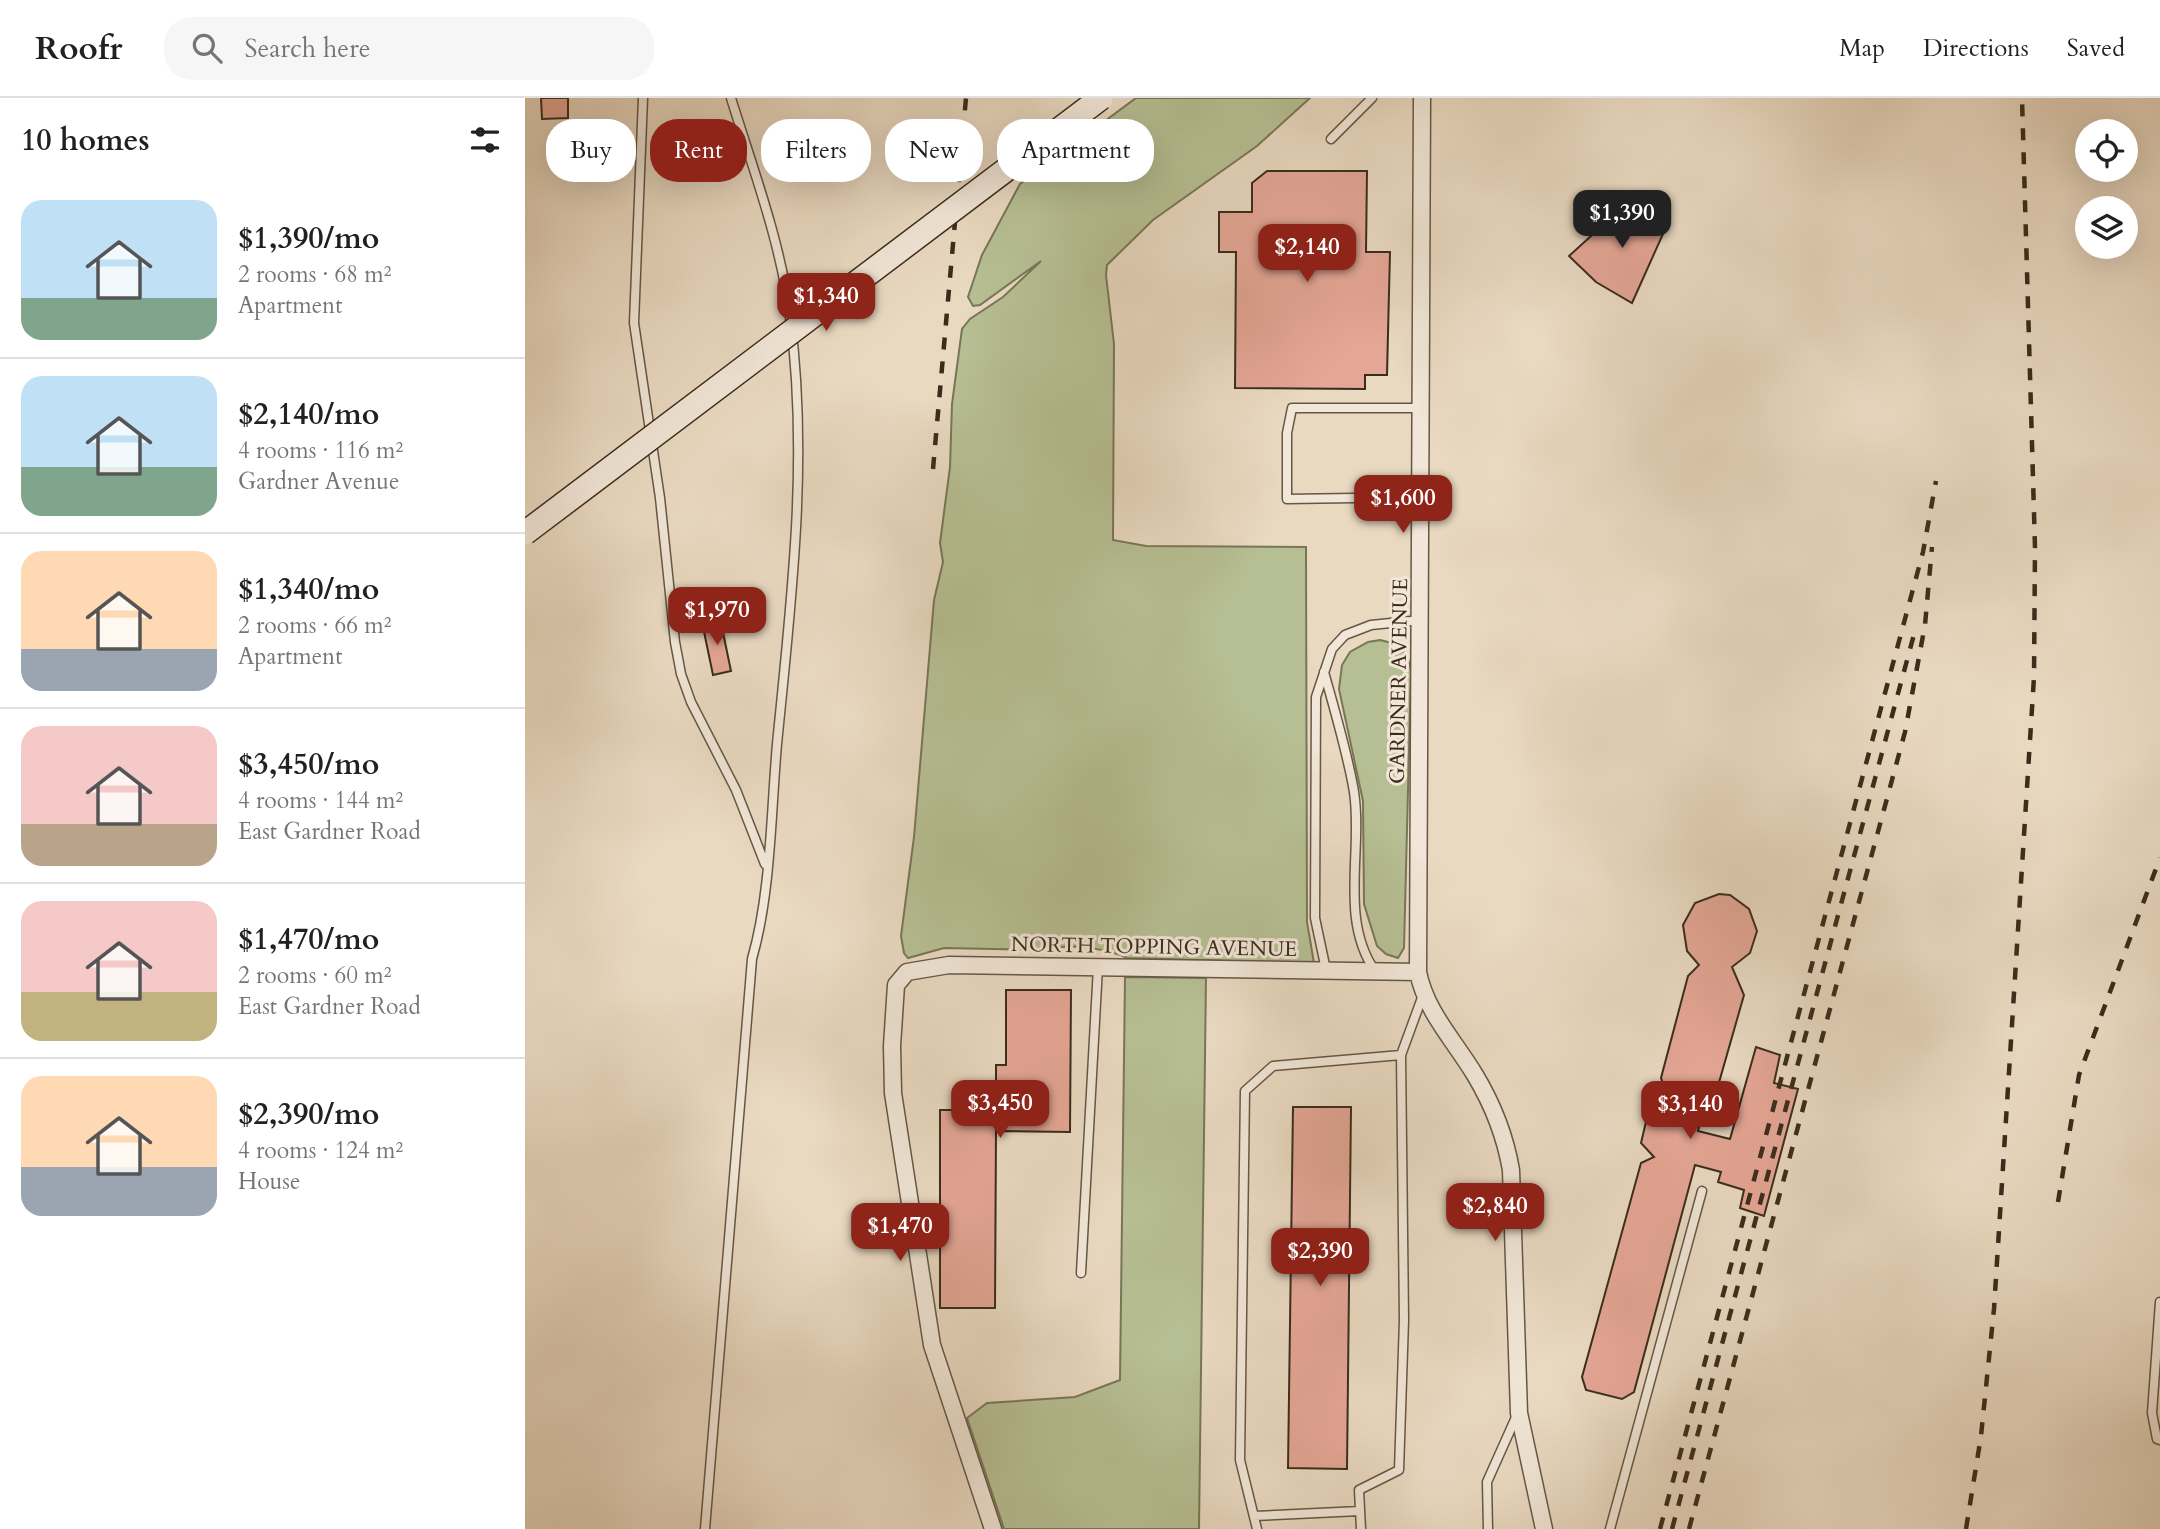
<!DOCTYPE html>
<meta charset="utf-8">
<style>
body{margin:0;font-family:Cardo,serif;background:#f6f6f6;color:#202124;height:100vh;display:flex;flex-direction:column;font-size:26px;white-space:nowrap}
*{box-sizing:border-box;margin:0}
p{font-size:23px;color:#757577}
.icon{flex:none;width:38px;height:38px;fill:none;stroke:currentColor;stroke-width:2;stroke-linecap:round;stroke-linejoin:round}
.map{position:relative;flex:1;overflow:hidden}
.side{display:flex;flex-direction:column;background:#fff;width:525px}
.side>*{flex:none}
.hud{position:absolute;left:21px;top:21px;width:665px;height:63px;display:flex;gap:14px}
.controls{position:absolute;left:1550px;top:21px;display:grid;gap:14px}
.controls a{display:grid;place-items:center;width:63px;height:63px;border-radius:50%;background:#fff;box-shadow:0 7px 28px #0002;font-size:35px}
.price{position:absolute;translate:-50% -60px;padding:0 16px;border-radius:14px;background:#8f2418;color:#fff;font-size:23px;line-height:46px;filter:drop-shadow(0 2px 4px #0008)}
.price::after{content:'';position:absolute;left:50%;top:42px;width:21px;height:16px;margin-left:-10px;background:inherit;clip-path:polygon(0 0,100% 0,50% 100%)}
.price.active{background:#222;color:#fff}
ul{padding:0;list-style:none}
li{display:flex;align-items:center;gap:21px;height:175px;padding:0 21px}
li+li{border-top:2px solid #e0e0e0}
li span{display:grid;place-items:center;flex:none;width:196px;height:140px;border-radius:21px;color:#555}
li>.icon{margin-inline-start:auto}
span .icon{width:84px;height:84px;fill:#fffc;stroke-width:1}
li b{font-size:30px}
h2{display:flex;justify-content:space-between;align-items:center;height:84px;padding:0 21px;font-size:30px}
.tag{padding:0 24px;border-radius:28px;background:#fff;box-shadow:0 7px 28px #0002;font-size:24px;line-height:63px}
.tag.active{background:#8f2418;color:#fff}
header{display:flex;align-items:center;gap:42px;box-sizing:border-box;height:98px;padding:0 35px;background:#fff;border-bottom:2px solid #e0e0e0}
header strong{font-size:33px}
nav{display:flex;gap:38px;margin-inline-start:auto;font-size:24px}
.search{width:490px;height:63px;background:#f6f6f6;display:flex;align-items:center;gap:18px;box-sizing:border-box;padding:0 24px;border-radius:28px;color:#757577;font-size:26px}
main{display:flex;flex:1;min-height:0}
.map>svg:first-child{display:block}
.green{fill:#b6bf93;stroke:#787658;stroke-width:2}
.building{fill:#e4a695;stroke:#3a2c1c;stroke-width:2}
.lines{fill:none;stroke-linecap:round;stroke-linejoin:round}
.service-casing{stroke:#665745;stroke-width:11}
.minor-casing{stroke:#665745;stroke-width:19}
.service{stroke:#f1e6d7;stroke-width:8}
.minor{stroke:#f1e6d7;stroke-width:16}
.rail{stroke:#3a2c1c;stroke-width:4.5;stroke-dasharray:12 12;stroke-linecap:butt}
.secondary-bridge-casing{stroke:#3a2c1c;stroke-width:26;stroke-linecap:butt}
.secondary-bridge{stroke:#f1e6d7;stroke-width:23}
.labels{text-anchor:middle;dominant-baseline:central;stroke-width:6;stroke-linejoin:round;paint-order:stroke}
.street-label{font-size:21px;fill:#3a2c1c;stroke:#f1e6d7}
</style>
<header>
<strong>Roofr</strong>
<div class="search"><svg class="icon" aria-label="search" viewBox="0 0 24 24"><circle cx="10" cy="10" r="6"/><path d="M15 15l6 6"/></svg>Search here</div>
<nav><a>Map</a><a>Directions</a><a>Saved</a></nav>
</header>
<main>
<section class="side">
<h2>10 homes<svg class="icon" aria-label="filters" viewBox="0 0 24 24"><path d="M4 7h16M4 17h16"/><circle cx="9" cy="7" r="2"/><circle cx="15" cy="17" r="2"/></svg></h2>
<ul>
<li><span style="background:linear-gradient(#bfe0f5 70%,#7fa58c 0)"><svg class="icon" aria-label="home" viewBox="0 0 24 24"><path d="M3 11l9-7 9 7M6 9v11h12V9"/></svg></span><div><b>$1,390/mo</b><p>2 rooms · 68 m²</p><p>Apartment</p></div></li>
<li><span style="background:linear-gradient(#bfe0f5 65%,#7fa58c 0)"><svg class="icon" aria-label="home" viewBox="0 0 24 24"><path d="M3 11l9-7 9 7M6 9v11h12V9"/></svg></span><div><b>$2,140/mo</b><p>4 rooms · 116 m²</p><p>Gardner Avenue</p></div></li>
<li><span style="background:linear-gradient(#ffd9b3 70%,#9aa5b1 0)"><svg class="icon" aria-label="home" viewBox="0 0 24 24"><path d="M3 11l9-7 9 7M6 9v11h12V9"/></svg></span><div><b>$1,340/mo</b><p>2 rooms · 66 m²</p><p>Apartment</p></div></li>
<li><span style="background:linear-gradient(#f6c9c9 70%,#b9a48a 0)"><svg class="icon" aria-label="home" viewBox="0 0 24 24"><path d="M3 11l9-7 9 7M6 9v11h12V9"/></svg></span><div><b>$3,450/mo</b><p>4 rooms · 144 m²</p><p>East Gardner Road</p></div></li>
<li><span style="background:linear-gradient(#f6c9c9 65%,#c2b280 0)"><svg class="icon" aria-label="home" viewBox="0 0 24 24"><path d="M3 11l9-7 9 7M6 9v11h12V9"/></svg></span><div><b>$1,470/mo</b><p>2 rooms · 60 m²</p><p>East Gardner Road</p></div></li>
<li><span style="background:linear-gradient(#ffd9b3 65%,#9aa5b1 0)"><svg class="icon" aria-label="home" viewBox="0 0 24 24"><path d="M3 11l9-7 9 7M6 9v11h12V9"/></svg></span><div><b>$2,390/mo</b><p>4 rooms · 124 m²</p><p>House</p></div></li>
</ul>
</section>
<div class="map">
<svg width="1635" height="1431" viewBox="0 0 1635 1431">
<rect width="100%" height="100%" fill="#e9d9c1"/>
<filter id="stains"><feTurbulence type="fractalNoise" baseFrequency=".00286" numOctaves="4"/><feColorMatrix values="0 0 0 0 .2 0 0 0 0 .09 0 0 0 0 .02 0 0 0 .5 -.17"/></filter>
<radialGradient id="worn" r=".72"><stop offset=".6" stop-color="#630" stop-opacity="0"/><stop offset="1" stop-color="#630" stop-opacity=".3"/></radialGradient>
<!-- green -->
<path class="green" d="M611 0H785L732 48 628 122 582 167 581 177 589 246 588 442 621 448 781 449 782 824 789 865 602 860C587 852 542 844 526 852L419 850 383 860 379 855 376 838 389 739 409 502 418 464 415 445 425 369 427 306 437 231 445 221 478 199 516 163 455 207 448 208 443 199 457 157 495 86Z
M855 542C874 546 884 554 886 574L879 850 873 860 861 856 852 848 839 806 838 703 814 591 817 567 825 554 843 544Z
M600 879 681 880 674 1431H479L442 1320 462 1305 550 1299 595 1282Z"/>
<!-- building -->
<path class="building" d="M16 0H43V20L17 21Z
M742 73H842L841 154H865L862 277H840V291L710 290 711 154H694V114H727V85Z
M1108 100 1124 117 1142 127 1107 205 1071 184 1044 158Z
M195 520 206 573 188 577 177 524Z
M1194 796 1205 797 1224 811 1232 833 1225 855 1207 869 1219 897 1191 995 1182 999 1173 1033 1205 1041 1231 949 1255 957 1249 985 1273 991 1239 1118 1215 1110 1219 1092 1193 1084 1196 1074 1170 1067 1109 1294 1097 1301 1061 1292 1057 1279 1116 1065 1129 1059 1116 1045 1129 990 1139 988 1136 980 1163 878 1174 867 1162 853 1158 827 1170 805Z
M481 892H546L545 1034 471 1033 470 1210H415V1012H471V967H481Z
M768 1009H826L822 1371 763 1370Z"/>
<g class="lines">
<!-- service casing -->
<g class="service-casing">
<path id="service" d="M118 0 109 225 135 400 150 544 156 576 166 604 211 692 240 766
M806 41 847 0
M897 399 762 401V335L767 310H898
M799 574C809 610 823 657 829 694 838 753 814 821 850 873
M801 872 790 820 791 599 807 551 820 537 846 527 896 522
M556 1175 573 869
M1635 1204 1627 1315 1632 1341 1635 1342
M729 1418 835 1413
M180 1431 227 861C246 795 246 714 252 646 266 504 284 362 265 219 256 145 228 71 206 0
M732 1431 715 1362 720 993 748 968 876 957
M836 1431 834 1392 874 1372 879 1222 876 957 898 897
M963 1431 962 1384 992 1317
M1085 1431 1177 1093"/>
</g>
<!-- minor casing -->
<g class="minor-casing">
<path id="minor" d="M897 0 893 874C901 914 929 942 950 977 968 1007 980 1037 986 1072L994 1315 1019 1431
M468 1431 407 1247 368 995 367 948 371 887 382 874 424 867 893 874"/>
</g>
<!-- service -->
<use href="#service" class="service"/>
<!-- minor -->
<use href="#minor" class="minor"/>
<!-- rail -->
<path class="rail" d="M408 371 441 0
M1533 1104 1554 977 1635 760
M1135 1431 1398 454 1411 383
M1147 1431 1391 529
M1164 1431 1380 634 1400 527 1407 449
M1441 1431 1456 1338 1469 1211 1509 579 1510 450 1497 0"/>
<!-- secondary-bridge casing -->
<g class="secondary-bridge-casing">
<path id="secondary-bridge" d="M0 435 576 0"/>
</g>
<!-- secondary-bridge -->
<use href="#secondary-bridge" class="secondary-bridge"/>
</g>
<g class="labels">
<!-- street labels -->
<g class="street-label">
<text transform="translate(874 583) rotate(-89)">GARDNER AVENUE</text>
<text transform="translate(629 849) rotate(1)">NORTH TOPPING AVENUE</text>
</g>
</g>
<rect width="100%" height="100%" filter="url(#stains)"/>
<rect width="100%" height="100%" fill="url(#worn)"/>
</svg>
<div class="controls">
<a><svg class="icon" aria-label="locate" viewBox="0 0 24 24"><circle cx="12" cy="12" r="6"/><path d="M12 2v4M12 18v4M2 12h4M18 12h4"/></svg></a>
<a><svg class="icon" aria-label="layers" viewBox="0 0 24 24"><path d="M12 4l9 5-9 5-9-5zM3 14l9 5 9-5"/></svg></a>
</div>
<b class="price active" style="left:1097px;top:152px">$1,390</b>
<b class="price" style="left:782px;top:186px">$2,140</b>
<b class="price" style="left:301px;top:235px">$1,340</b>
<b class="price" style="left:878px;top:437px">$1,600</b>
<b class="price" style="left:192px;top:549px">$1,970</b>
<b class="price" style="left:475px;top:1042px">$3,450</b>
<b class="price" style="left:1165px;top:1043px">$3,140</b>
<b class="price" style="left:970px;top:1145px">$2,840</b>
<b class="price" style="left:375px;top:1165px">$1,470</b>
<b class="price" style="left:795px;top:1190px">$2,390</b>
<div class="hud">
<a class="tag">Buy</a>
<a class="tag active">Rent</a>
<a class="tag">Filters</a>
<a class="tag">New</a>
<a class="tag">Apartment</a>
</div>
</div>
</main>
